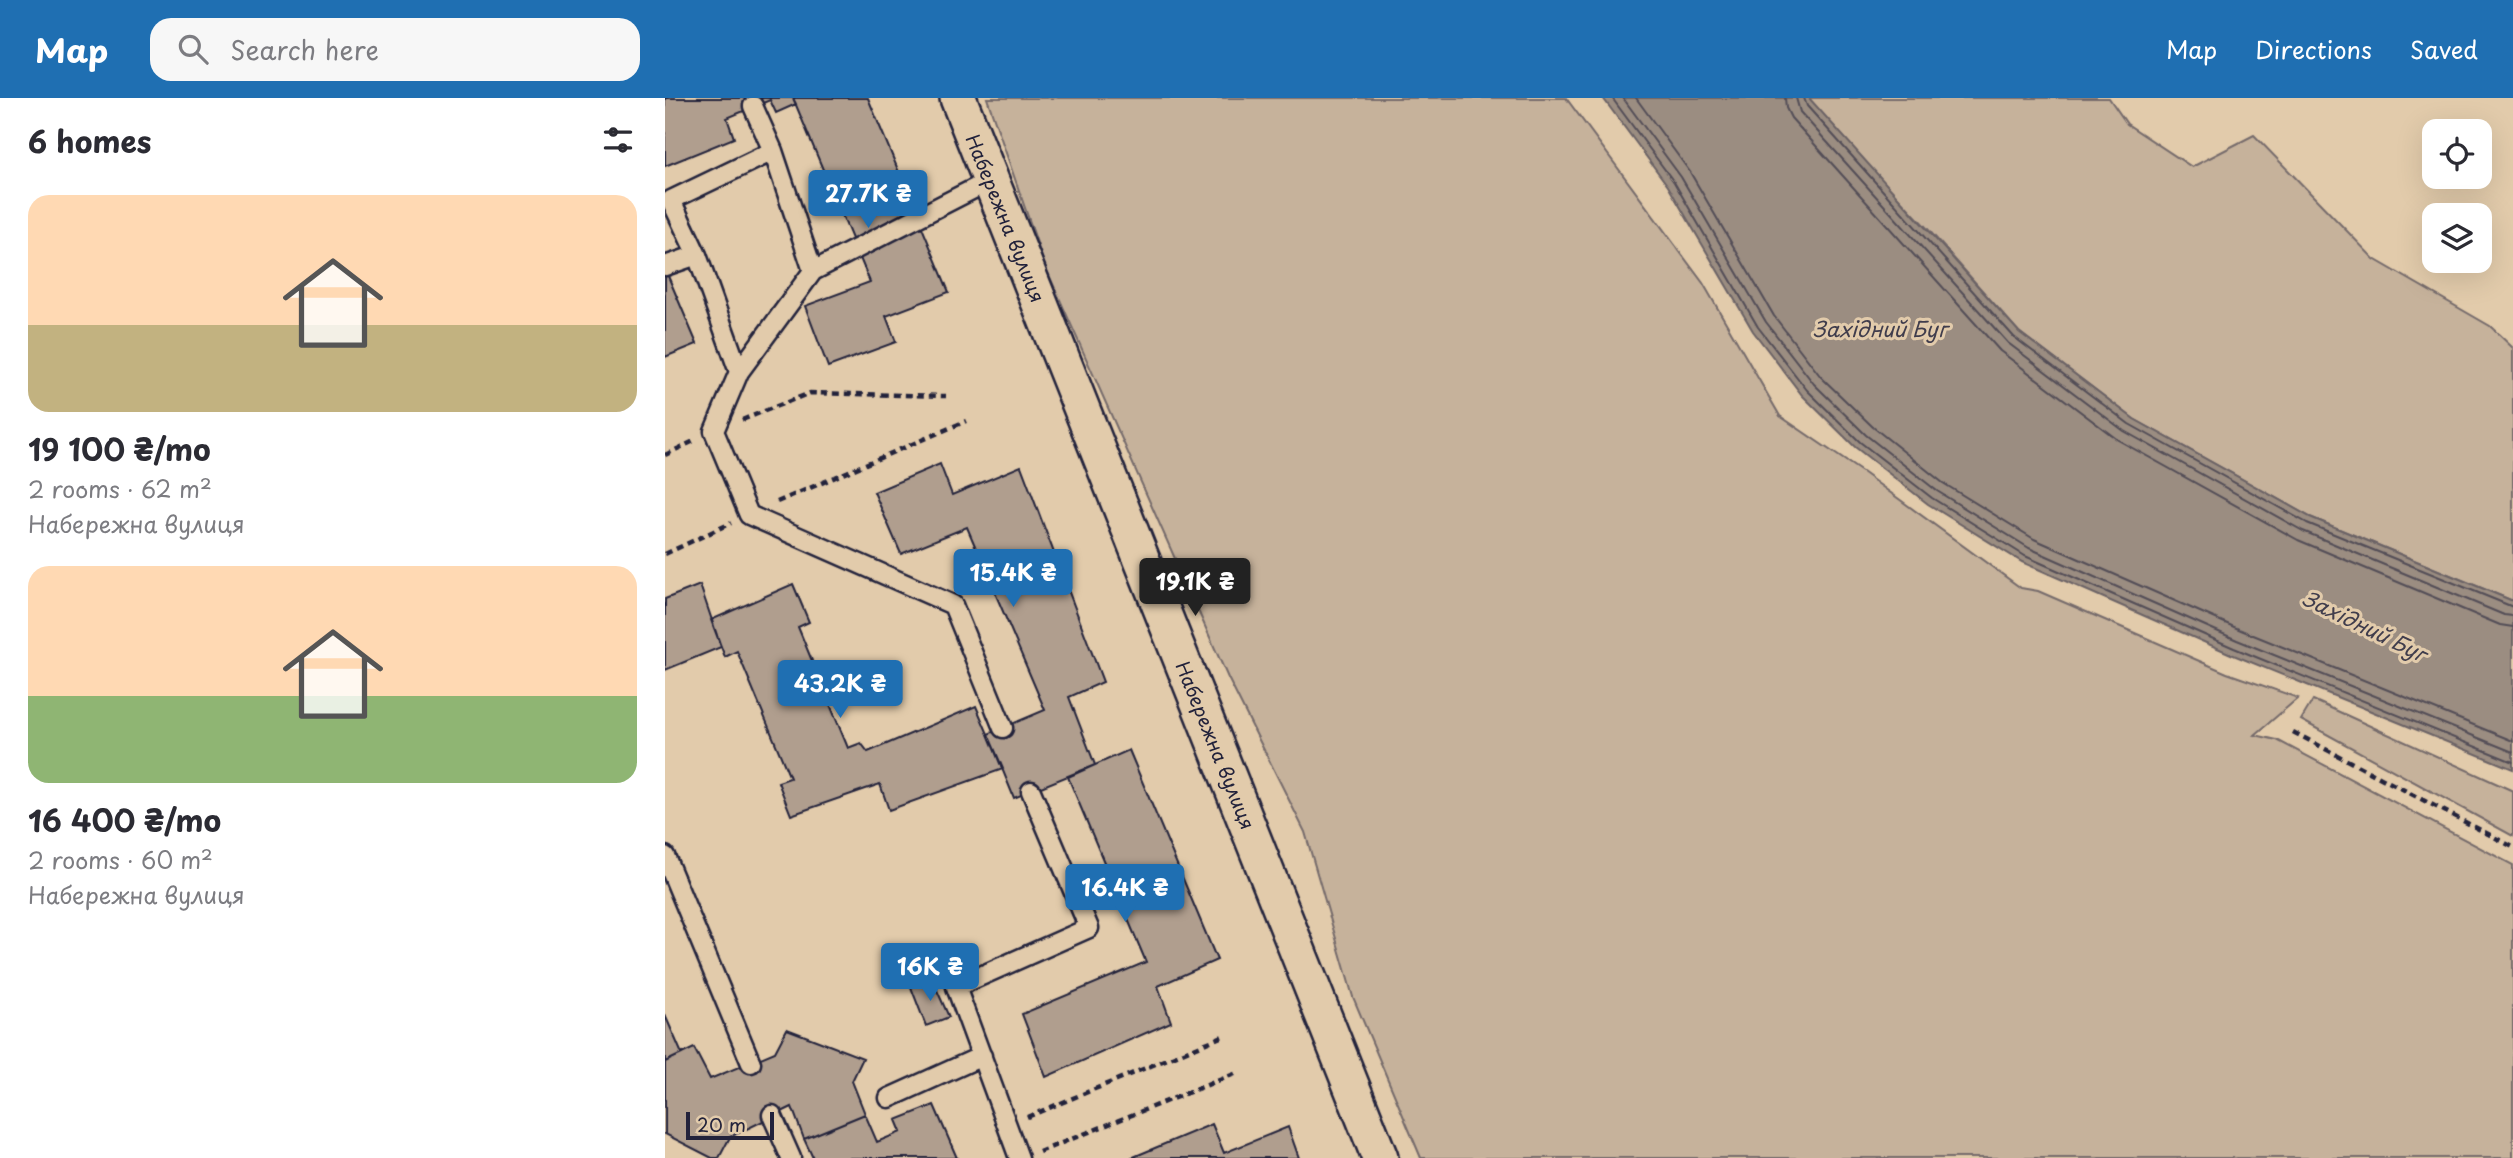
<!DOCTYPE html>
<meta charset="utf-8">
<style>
body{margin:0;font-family:"Playpen Sans",sans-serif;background:#f7f7f7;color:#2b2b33;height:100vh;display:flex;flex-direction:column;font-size:26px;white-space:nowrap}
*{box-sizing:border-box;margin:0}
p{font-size:23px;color:#7c7c81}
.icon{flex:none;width:38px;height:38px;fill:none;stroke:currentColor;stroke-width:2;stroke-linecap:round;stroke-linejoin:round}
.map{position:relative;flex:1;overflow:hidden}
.sheet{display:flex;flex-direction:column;background:#fff;width:665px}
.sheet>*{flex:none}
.buttons{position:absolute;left:1757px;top:21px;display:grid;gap:14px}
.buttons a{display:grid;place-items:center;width:70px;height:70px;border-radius:14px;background:#fff;box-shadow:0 7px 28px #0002;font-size:35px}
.scale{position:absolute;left:21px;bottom:18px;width:88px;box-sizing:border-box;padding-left:7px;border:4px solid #22223b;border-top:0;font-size:19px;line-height:24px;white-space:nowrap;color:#22223b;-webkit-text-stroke:5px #e2cbab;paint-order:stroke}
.price{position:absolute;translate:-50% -60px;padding:0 16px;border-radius:7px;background:#1f6fb2;color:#fff;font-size:23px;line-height:46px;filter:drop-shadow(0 2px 4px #0008)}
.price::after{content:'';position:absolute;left:50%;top:42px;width:21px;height:16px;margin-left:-10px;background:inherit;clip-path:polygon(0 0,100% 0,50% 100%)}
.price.current{background:#222;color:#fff}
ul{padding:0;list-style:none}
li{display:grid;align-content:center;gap:14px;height:371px;padding:0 28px}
li span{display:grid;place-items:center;height:217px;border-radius:21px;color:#555}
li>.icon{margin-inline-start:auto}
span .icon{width:126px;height:126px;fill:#fffc;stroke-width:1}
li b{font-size:30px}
h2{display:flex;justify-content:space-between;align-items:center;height:84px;padding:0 28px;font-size:30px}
header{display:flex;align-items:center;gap:42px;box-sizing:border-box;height:98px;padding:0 35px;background:#1f6fb2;color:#fff}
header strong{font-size:33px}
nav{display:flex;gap:38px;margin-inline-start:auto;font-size:24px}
.search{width:490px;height:63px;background:#f7f7f7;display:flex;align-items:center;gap:18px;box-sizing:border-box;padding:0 24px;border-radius:21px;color:#7c7c81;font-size:26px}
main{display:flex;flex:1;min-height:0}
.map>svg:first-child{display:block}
.green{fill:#c6b29b;stroke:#746a6b;stroke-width:2}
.water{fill:#9b8d81;stroke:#6b6265;stroke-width:2}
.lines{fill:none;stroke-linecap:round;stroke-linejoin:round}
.shore{stroke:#524d57;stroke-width:2}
.building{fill:#b09e8e;stroke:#22223b;stroke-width:2}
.lane-casing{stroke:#22223b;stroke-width:23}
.street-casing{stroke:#22223b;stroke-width:40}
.path{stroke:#22223b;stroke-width:4.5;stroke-dasharray:7 5;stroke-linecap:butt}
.lane{stroke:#e2cbab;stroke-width:18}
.street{stroke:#e2cbab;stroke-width:35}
.labels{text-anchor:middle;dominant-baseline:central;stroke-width:6;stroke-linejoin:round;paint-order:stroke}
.street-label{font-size:19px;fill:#22223b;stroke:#e2cbab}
.water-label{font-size:21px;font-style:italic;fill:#403d4c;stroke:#e2cbab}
</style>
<header>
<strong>Map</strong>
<div class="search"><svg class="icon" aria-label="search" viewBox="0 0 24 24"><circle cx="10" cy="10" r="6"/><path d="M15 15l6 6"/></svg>Search here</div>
<nav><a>Map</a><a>Directions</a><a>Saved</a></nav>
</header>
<main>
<section class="sheet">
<h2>6 homes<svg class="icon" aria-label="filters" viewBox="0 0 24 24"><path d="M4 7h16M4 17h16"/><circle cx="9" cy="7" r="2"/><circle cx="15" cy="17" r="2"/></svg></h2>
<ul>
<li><span style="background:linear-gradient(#ffd9b3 60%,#c2b280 0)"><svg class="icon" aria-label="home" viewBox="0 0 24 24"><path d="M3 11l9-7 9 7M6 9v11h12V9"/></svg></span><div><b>19 100 ₴/mo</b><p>2 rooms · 62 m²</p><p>Набережна вулиця</p></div></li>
<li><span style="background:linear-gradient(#ffd9b3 60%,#8fb573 0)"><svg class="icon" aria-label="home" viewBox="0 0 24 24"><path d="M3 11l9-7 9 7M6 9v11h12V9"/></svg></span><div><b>16 400 ₴/mo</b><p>2 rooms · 60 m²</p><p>Набережна вулиця</p></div></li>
</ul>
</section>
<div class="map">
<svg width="1848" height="1060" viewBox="0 0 1848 1060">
<rect width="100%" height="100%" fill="#e2cbab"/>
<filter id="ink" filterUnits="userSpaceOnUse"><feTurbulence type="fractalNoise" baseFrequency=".0143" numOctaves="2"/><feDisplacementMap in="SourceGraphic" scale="14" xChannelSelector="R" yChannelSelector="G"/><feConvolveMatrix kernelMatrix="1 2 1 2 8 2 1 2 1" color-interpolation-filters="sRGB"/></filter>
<g filter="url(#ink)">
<!-- green -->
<path class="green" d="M322 0H901L1038 185 1115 318 1197 374 1356 490 1373 493 1562 575 1633 600 1590 637 1612 642 1848 767V1060H756L688 899 640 734 563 580 380 168Z
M1140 0H1444L1462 26 1527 69 1589 37 1709 161 1825 228 1848 250V503L1645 419 1469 321 1354 234 1262 130Z
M1648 602 1848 693V738L1636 622Z"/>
<!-- water -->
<path class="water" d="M938 0H1144L1354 234 1469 321 1645 419 1848 503V671L1566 556 1357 464 1263 406 1190 349 1137 297 1088 233 1003 88Z"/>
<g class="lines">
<!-- shore -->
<path class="shore" d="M947 0 1009 84 1093 229 1142 292 1195 344 1267 400 1360 458 1569 550 1848 664
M958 0 1016 79 1101 224 1149 286 1201 337 1272 393 1364 450 1572 542 1848 654
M971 0 1025 74 1109 218 1156 279 1208 329 1278 385 1369 441 1576 532 1848 643
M1120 0 1121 10 1126 20 1335 253 1453 342 1633 442 1835 527 1848 529
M1131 0 1135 14 1343 245 1459 333 1638 433 1839 517 1848 518
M1139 0 1142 8 1349 239 1464 326 1642 425 1848 509"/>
</g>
<!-- building -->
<path class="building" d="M0 0H128L131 6 111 15 105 2 62 20 69 40 0 68Z
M128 0H203L284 194 221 218 231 244 163 269 140 208 205 184Z
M0 171 32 246 0 259Z
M275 366 287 397 356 368 438 584 404 599 430 667 349 700 323 636 380 612 302 429 236 456 209 394Z
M128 486 144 524 133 529 183 650 196 645 203 654 311 608 338 671 224 712 215 686 126 717 113 684 125 680 72 553 60 559 46 522Z
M35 487 56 549 0 572V501Z
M464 652 552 862 493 888 506 924 381 979 357 916 481 864 403 679Z
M267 881 284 919 261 928 246 889Z
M0 917 17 956 0 964Z
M122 931 198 960 187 983 200 1016 139 1041 127 1009 65 1039 54 1060H47L0 1036V964L29 950 45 981 110 954Z
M269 1007 292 1060H148L139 1041 200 1016 212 1044 236 1034 231 1022Z
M547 1026 559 1055 623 1029 634 1060H466Z"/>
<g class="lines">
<!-- lane casing -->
<g class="lane-casing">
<path id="lane" d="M88 8 108 53 6 102 32 157 74 274 49 333 84 417 288 507 338 630
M0 168 32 157
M148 173 326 82
M74 274 148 173 108 53
M0 758 86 965
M224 1000 317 958
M107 1017 126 1060
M354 1060 291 889 424 830 366 693"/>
</g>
<!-- street casing -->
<g class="street-casing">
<path id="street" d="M293 0 715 1060"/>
</g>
<!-- path -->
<path class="path" d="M77 322 145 295 281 298
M0 357 31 342
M112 404 301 323
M0 456 66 425
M1628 634 1848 749
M362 1019 558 938
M374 1054 572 975"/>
<!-- lane -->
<use href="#lane" class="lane"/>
<!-- street -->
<use href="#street" class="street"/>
</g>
</g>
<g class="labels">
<!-- street labels -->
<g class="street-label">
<text transform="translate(341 120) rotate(68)">Набережна вулиця</text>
<text transform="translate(551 647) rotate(68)">Набережна вулиця</text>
</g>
<!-- water labels -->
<g class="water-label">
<text x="1215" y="230">Західний Буг</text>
<text transform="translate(1700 527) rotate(26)">Західний Буг</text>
</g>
</g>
</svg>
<div class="buttons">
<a><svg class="icon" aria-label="locate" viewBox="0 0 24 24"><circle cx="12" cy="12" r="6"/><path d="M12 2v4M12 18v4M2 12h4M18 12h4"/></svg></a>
<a><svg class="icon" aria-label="layers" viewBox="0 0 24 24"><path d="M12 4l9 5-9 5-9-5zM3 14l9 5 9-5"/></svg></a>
</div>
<div class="scale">20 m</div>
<b class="price" style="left:203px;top:132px">27.7K ₴</b>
<b class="price" style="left:348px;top:511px">15.4K ₴</b>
<b class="price current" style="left:530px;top:520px">19.1K ₴</b>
<b class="price" style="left:175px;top:622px">43.2K ₴</b>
<b class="price" style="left:460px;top:826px">16.4K ₴</b>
<b class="price" style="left:265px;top:905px">16K ₴</b>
</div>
</main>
